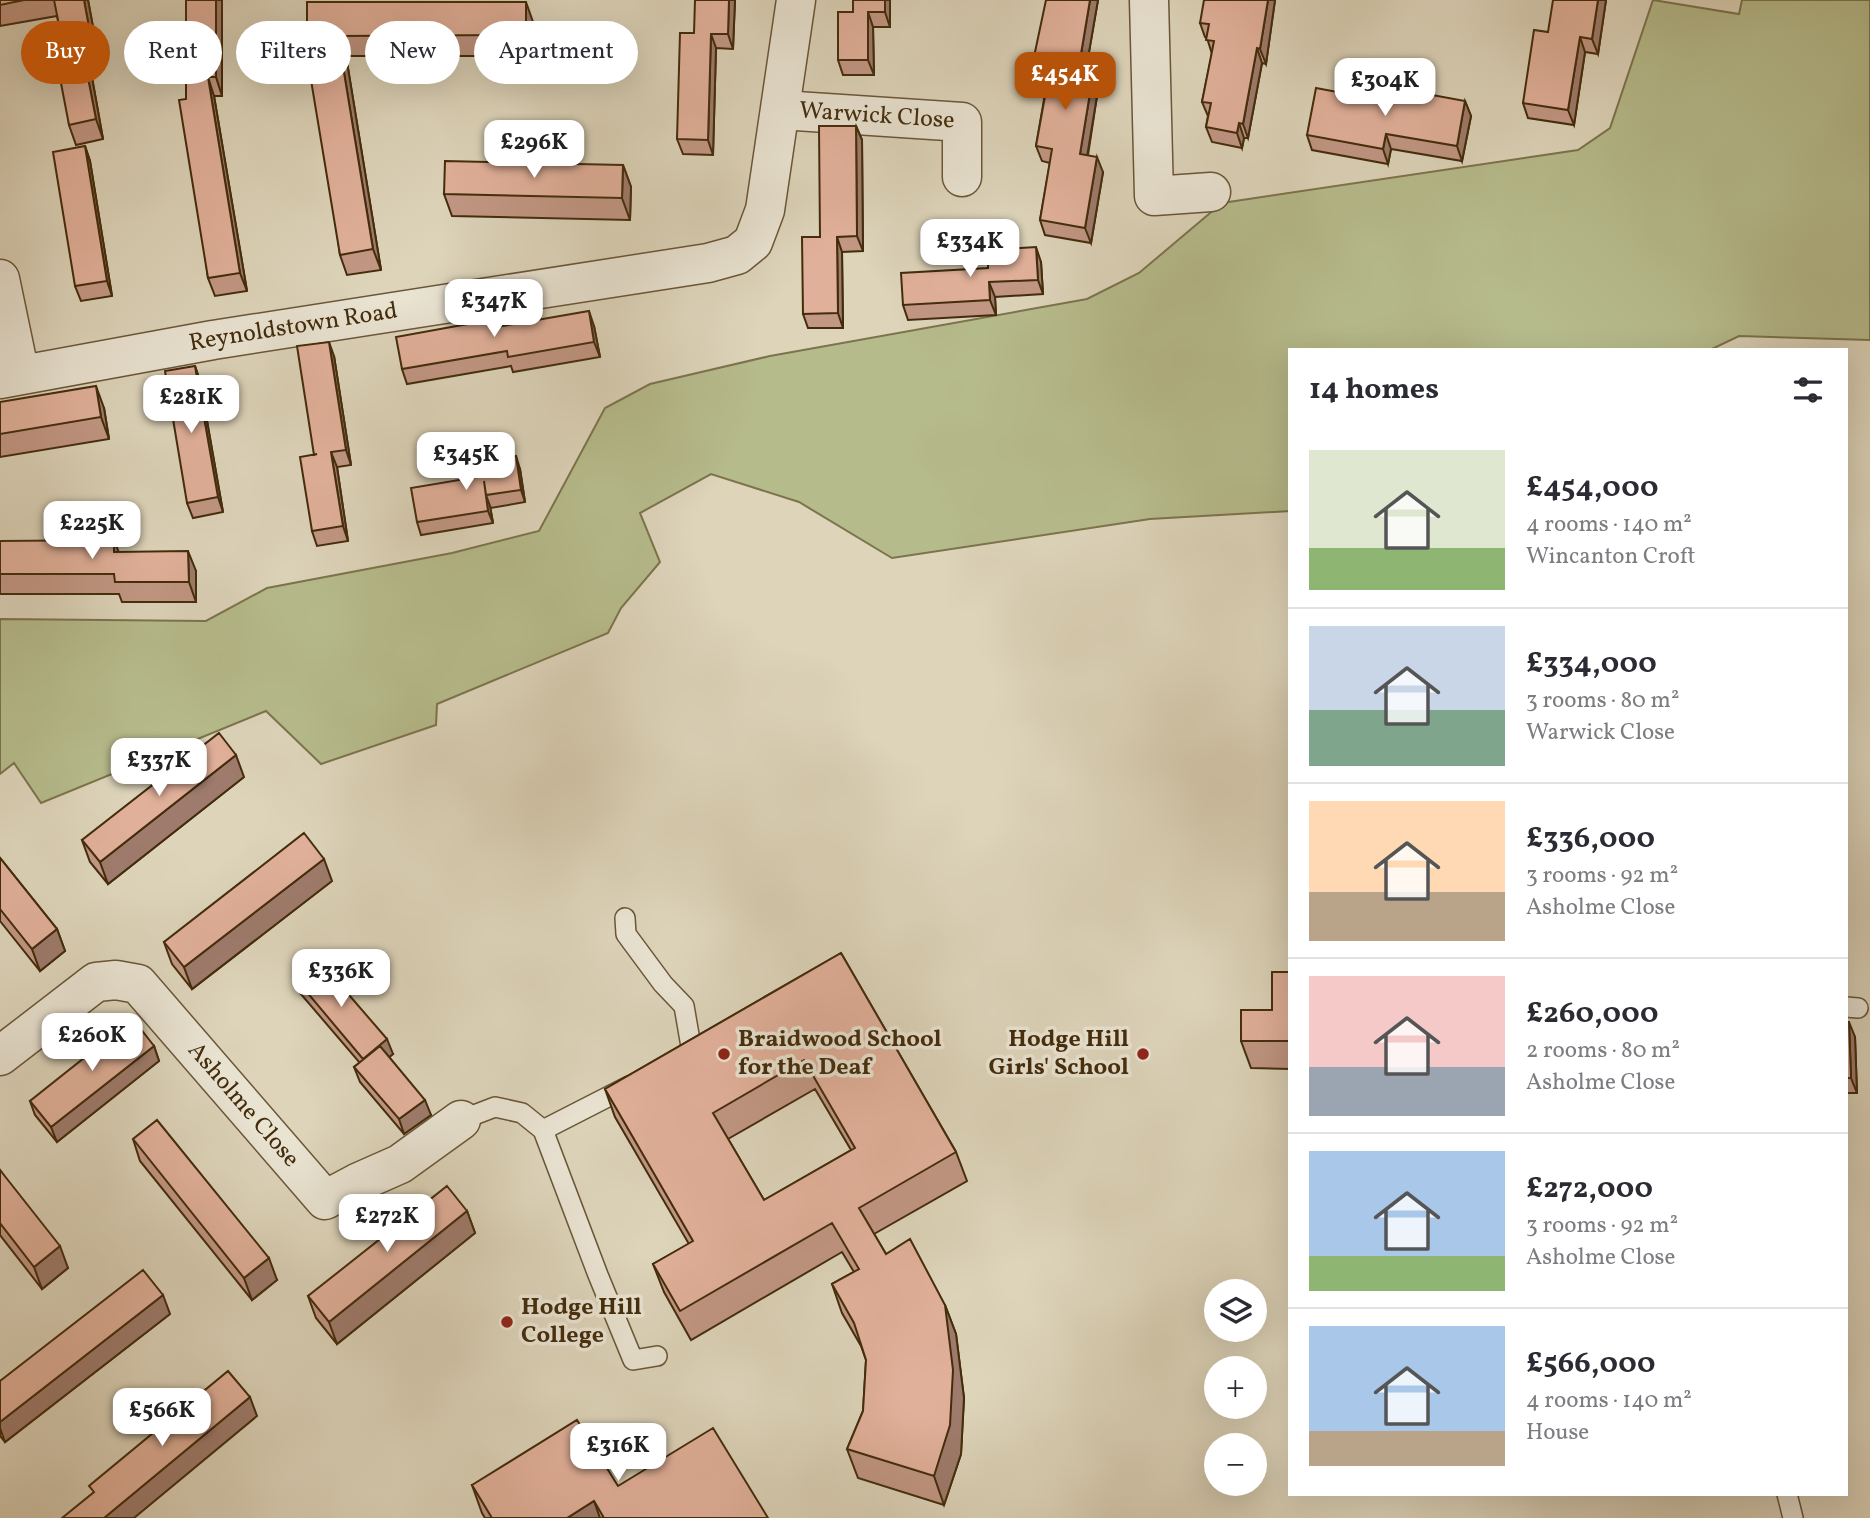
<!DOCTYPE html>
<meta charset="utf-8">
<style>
body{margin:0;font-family:Vollkorn,serif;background:#f2f2f3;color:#2b2b33;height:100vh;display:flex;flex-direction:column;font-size:26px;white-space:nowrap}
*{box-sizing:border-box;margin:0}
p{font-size:23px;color:#7c7c81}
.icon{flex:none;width:38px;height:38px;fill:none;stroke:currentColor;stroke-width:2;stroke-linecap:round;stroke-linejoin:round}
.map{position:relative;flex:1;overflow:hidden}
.panel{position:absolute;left:1288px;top:348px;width:560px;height:1148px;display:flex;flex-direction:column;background:#fff;border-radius:0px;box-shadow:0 7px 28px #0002}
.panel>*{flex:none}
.hud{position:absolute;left:21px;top:21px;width:665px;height:63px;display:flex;gap:14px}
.buttons{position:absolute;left:1204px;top:1279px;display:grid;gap:14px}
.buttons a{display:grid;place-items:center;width:63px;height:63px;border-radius:50%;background:#fff;box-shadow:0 7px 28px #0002;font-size:35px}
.price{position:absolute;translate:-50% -60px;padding:0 16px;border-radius:14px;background:#fff;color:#222;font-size:23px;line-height:46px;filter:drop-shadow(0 2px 4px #0008)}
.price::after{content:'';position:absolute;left:50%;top:42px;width:21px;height:16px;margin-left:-10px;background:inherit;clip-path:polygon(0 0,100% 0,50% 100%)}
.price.current{background:#b45309;color:#fff}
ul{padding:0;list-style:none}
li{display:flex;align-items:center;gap:21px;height:175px;padding:0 21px}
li+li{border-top:2px solid #e1e1e2}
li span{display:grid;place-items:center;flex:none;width:196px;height:140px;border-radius:0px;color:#555}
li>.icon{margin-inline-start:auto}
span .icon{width:84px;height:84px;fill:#fffc;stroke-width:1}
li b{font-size:30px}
h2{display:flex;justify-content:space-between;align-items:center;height:84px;padding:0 21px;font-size:30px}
.chip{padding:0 24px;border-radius:32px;background:#fff;box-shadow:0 7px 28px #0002;font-size:24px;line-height:63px}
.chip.current{background:#b45309;color:#fff}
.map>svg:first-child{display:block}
.green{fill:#b6bb8c;stroke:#7c744c;stroke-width:2}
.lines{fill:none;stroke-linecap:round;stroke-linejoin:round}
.lane-casing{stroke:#6a5638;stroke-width:22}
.street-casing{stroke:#6a5638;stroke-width:41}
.lane{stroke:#e9e3d2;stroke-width:19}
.street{stroke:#e9e3d2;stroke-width:38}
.wall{fill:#c29784;stroke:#432c0c;stroke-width:2;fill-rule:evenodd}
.shaded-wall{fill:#9e7b6c;stroke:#432c0c;stroke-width:2}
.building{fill:#e1b09a;stroke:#432c0c;stroke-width:2;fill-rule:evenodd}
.poi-dot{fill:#8f2418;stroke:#e9e3d2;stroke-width:2.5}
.labels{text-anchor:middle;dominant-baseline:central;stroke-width:7;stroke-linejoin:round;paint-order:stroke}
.street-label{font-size:24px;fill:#432c0c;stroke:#e9e3d2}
.poi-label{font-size:24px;font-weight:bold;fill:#432c0c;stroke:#e9e3d2;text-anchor:start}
</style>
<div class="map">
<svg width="1870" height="1518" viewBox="0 0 1870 1518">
<rect width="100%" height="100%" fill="#ddd4ba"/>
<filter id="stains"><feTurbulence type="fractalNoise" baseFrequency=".00286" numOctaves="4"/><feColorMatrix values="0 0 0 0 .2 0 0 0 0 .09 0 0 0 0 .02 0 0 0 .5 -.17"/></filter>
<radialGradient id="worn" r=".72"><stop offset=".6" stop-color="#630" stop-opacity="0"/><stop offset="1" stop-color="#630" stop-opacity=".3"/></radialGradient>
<!-- green -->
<path class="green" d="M1653 0 1739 14 1742 0H1870V340L1739 336 1710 350H1290V511L1150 519 892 558 799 502 711 474 640 513 660 562 621 608 608 633 437 704 436 725 321 764 266 711 41 803 14 763 0 774V619L206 621 267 588 452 553 539 531 605 408 650 384 770 356 1087 299 1139 273 1222 203 1578 150 1610 128Z"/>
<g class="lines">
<!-- lane casing -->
<g class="lane-casing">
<path id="lane" d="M625 918 626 934 663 984 684 1006 692 1052
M1846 1007 1858 1008
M461 1120 495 1107 522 1113 543 1130 598 1275 633 1360 657 1356
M543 1130 629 1086
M1787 1494 1793 1518"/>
</g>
<!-- street casing -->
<g class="street-casing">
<g id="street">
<path d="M1149 0 1154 196 1211 192"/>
<path id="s1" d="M781 110 962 122V177"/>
<path d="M0 279 20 375"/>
<path id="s2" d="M0 379 213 340 708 263 737 255 753 242 765 210 796 0"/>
<path id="s3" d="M0 1056 96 982 116 980 138 984 325 1200 357 1183 400 1164 461 1120"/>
</g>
</g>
<!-- lane -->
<use href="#lane" class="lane"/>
<!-- street -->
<use href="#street" class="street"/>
</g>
<!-- wall -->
<path class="wall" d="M0 0H88L101 70 91 72 103 139 76 145 69 125 65 55 57 16 0 26Z
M222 0V96H214L247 291 215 296 208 278 186 99Z
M735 0 733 49 716 48 713 155 683 154 677 139 694 33Z
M890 0V27H873L874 75H843L838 60 853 12Z
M1098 0 1084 80 1097 96 1088 155 1103 172 1091 243 1045 235 1040 220 1050 163 1042 161 1036 146 1046 88 1037 86 1031 71Z
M1275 0 1266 64 1262 63 1248 138H1244L1242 148 1212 142 1206 127 1208 116 1202 102 1212 54 1207 38 1205 37 1200 23Z
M1606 0 1598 54 1585 52 1574 125 1528 118 1523 103 1548 32Z
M307 2 533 22V56H346L381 270 347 275 340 255Z
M1465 101 1471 116 1462 161 1391 149 1388 164 1312 150 1307 135 1391 102Z
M856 126 862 140 863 251 842 252 843 328H808L803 314 820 237Z
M85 146 90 161 112 296 81 301 75 286Z
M623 165 631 187 630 220 452 216 444 194Z
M1041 262 1043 294 995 297 996 315 908 320 903 305 988 268Z
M504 326H594L600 357 513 372 511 366 407 384 402 369Z
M334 356 351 465 337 467 348 541 317 546 312 531 314 455Z
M195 366 200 381 223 512 193 518 187 503Z
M0 402 104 408 109 439 0 457Z
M520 469 525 502 491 508 490 506 493 523 421 535 417 522 483 476Z
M0 541 119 552 196 571V602H122L119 594H0Z
M244 777 108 884 90 862 82 840Z
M0 858 57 929 65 951 40 971 0 921Z
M332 881 192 989 172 964 164 942Z
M841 953 956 1152 967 1181 874 1234 886 1254 945 1305 956 1334 964 1398 961 1454 944 1505 858 1478 847 1449 863 1411 866 1360 861 1346 842 1313 832 1284 854 1272 842 1252 691 1340 664 1292 653 1264 689 1244 615 1117 605 1089ZM815 1089 851 1150 764 1200 728 1139Z
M1290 972V1069L1251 1068 1241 1041 1272 1010Z
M295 978 393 1054 389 1057 431 1115 404 1134 360 1082 354 1067 360 1063 300 993Z
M1846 1022 1855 1037 1857 1093H1846Z
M154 1046 159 1061 57 1142 35 1115 30 1101Z
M133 1139 277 1280 252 1300 140 1161Z
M0 1170 68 1268 42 1289 0 1235Z
M467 1211 475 1233 337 1344 316 1318 308 1296Z
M170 1314 5 1442 0 1436V1381Z
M472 1485 618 1486 768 1518H485L482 1513Z"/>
<!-- shaded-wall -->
<path class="shaded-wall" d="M84 0H88L101 70 93 49Z
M216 0H222V96L216 77Z
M729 0H735L733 49 728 34Z
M885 0H890V27L885 12Z
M1090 0H1098L1082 93 1077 78Z
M1268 0H1275L1266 64 1260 49Z
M1598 0H1606L1598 54 1592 39Z
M526 2 533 22V56L526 35Z
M868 12 873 27 874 75 868 60Z
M711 34 716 48 713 155 708 140Z
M338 36 346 56 381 270 373 249Z
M1580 37 1585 52 1574 125 1568 110Z
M1257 48 1262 63 1248 138 1243 124Z
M83 52 91 72 103 139 96 119Z
M208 77 214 96 247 291 240 273Z
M1092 81 1097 96 1085 169 1080 154Z
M1465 101 1471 116 1462 161 1457 146Z
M1239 123 1244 138 1242 148 1237 133Z
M856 126 862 140 863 251 857 236Z
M1386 134 1391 149 1388 164 1383 149Z
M85 146 90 161 112 296 107 281Z
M1097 157 1103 172 1091 243 1085 228Z
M623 165 631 187 630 220 622 198Z
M837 237 842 252 843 328 838 313Z
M1036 247 1041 262 1043 294 1038 280Z
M989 282 995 297 996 315 990 300Z
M589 311 594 326 600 357 594 342Z
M329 342 334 356 351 465 346 450Z
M195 366 200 381 223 512 218 497Z
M96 386 104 408 109 439 101 417Z
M331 452 337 467 348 541 343 526Z
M516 456 520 469 525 502 521 490Z
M484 481 486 495 490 506 493 523 488 511Z
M114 540 122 560 114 552Z
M188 551 196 571V602L189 582Z
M236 755 244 777 108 884 100 862Z
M324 859 332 881 192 989 184 967Z
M57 929 65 951 40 971 32 949Z
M1849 1022 1855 1037 1857 1093 1851 1078Z
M387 1039 393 1054 369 1074 363 1059Z
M154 1046 159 1061 57 1142 51 1127Z
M425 1100 431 1115 404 1134 399 1119Z
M467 1211 475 1233 337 1344 329 1322Z
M60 1246 68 1268 42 1289 34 1267Z
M269 1258 277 1280 252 1300 244 1278Z
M163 1295 170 1314 5 1442 0 1428V1422Z
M945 1305 956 1334 964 1398 961 1454 944 1505 934 1476Z
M250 1397 257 1416 134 1518H104Z
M594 1501 600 1518H567Z"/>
<!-- building -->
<path class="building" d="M0 0H24L0 5Z
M54 0H84L93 49 83 52 96 119 69 125 56 57 65 55Z
M186 0H216V77H208L240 273 208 278 179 100 186 99Z
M695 0H729L728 34H711L708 140 677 139 680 33H694Z
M853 0H885V12H868V60H838V12H853Z
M1046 0H1090L1077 78 1092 81 1080 154 1097 157 1085 228 1040 220 1052 149 1036 146 1049 74 1031 71Z
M1204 0H1268L1260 49 1257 48 1243 124 1239 123 1237 133 1206 127 1211 103 1202 102 1214 41 1206 40 1209 24 1200 23Z
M1553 0H1598L1592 39 1580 37 1568 110 1523 103 1534 30 1548 32Z
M307 2H526V35L338 36 373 249 340 255 307 56Z
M1316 88 1391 102 1394 88 1465 101 1457 146 1386 134 1383 149 1307 135Z
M819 126H856L857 236 837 237 838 313 803 314 802 237H820Z
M85 146 107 281 75 286 53 152Z
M445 161 623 165 622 198 444 194Z
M1036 247 1038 280 989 282 990 300 903 305 901 273 988 268V250Z
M589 311 594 342 508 357 507 351 402 369 396 337 501 318 502 326Z
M329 342 346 450 331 452 343 526 312 531 300 457 317 454 314 455 297 346Z
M195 366 218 497 187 503 165 371Z
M96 386 101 417 0 434V402Z
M516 456 521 490 486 495 484 481 488 511 417 522 411 488 483 476 480 462Z
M114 540V552L188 551 189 582H115L114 574H0V541Z
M219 733 236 755 100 862 82 840Z
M304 833 324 859 184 967 164 942Z
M0 858 57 929 32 949 0 909Z
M841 953 956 1152 859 1208 886 1254 910 1239 945 1305 953 1370 950 1425 934 1476 847 1449 863 1411 866 1360 854 1323 832 1284 859 1269 832 1223 680 1311 653 1264 693 1241 605 1089ZM804 1060 855 1148 764 1200 713 1113Z
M318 959 387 1039 363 1059 295 978Z
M1272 972H1290V1041H1241V1010H1272Z
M133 1019 154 1046 51 1127 30 1101Z
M1846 1022H1849L1851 1078H1846Z
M380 1046 425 1100 399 1119 354 1067Z
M157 1120 269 1258 244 1278 133 1139Z
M0 1170 60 1246 34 1267 0 1223Z
M447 1186 467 1211 329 1322 308 1296Z
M143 1270 163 1295 0 1422V1381Z
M228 1371 250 1397 104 1518H62L94 1492 89 1486Z
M577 1420 618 1486 713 1428 768 1518H604L594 1501 567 1518H492L472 1485Z"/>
<!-- markers -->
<g class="poi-dot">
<circle cx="724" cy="1054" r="7"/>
<circle cx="1143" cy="1054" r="7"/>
<circle cx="507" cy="1322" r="7"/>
</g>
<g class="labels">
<!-- street labels -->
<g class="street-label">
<text stroke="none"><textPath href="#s1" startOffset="96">Warwick Close</textPath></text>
<text stroke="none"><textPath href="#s2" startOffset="298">Reynoldstown Road</textPath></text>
<text stroke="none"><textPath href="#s3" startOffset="324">Asholme Close</textPath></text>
</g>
<!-- poi labels -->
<g class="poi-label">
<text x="738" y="1040">Braidwood School<tspan x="738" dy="28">for the Deaf</tspan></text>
<text x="1129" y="1040" text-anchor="end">Hodge Hill<tspan x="1129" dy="28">Girls' School</tspan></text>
<text x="521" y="1308">Hodge Hill<tspan x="521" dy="28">College</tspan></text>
</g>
</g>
<rect width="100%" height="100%" filter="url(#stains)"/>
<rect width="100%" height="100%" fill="url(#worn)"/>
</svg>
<div class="buttons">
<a><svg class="icon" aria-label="layers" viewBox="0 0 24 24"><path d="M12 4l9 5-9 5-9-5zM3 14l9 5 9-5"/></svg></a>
<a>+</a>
<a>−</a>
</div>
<b class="price current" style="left:1065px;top:112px">£454K</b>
<b class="price" style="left:1385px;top:118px">£304K</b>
<b class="price" style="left:534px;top:180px">£296K</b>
<b class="price" style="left:970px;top:279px">£334K</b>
<b class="price" style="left:494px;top:339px">£347K</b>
<b class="price" style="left:191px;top:435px">£281K</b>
<b class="price" style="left:466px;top:492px">£345K</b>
<b class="price" style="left:92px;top:561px">£225K</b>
<b class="price" style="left:159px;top:798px">£337K</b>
<b class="price" style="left:341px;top:1009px">£336K</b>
<b class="price" style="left:92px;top:1073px">£260K</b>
<b class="price" style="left:387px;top:1254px">£272K</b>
<b class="price" style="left:162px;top:1448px">£566K</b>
<b class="price" style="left:618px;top:1483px">£316K</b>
<div class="hud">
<a class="chip current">Buy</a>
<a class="chip">Rent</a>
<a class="chip">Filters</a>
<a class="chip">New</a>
<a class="chip">Apartment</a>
</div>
<section class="panel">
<h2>14 homes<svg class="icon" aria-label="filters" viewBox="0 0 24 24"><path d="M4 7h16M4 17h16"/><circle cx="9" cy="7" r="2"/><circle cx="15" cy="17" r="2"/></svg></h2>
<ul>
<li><span style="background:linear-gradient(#dfe7d0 70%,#8fb573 0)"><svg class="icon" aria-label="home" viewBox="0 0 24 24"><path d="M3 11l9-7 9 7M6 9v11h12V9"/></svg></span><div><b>£454,000</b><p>4 rooms · 140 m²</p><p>Wincanton Croft</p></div></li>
<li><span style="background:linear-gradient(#c9d6e8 60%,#7fa58c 0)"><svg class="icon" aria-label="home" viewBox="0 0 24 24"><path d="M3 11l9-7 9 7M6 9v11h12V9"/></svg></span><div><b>£334,000</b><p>3 rooms · 80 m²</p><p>Warwick Close</p></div></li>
<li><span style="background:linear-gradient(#ffd9b3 65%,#b9a48a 0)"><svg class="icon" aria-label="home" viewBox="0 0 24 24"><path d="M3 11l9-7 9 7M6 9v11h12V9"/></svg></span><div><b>£336,000</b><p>3 rooms · 92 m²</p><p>Asholme Close</p></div></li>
<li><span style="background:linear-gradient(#f6c9c9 65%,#9aa5b1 0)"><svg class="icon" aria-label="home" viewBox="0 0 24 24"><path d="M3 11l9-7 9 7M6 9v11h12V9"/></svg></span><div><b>£260,000</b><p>2 rooms · 80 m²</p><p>Asholme Close</p></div></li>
<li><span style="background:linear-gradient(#a9c7e8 75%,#8fb573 0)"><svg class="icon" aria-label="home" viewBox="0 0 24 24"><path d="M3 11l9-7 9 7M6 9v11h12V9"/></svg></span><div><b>£272,000</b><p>3 rooms · 92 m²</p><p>Asholme Close</p></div></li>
<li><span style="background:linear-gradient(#a9c7e8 75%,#b9a48a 0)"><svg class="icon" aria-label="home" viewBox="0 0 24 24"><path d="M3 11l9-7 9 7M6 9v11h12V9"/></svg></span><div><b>£566,000</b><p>4 rooms · 140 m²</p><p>House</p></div></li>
</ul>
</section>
</div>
